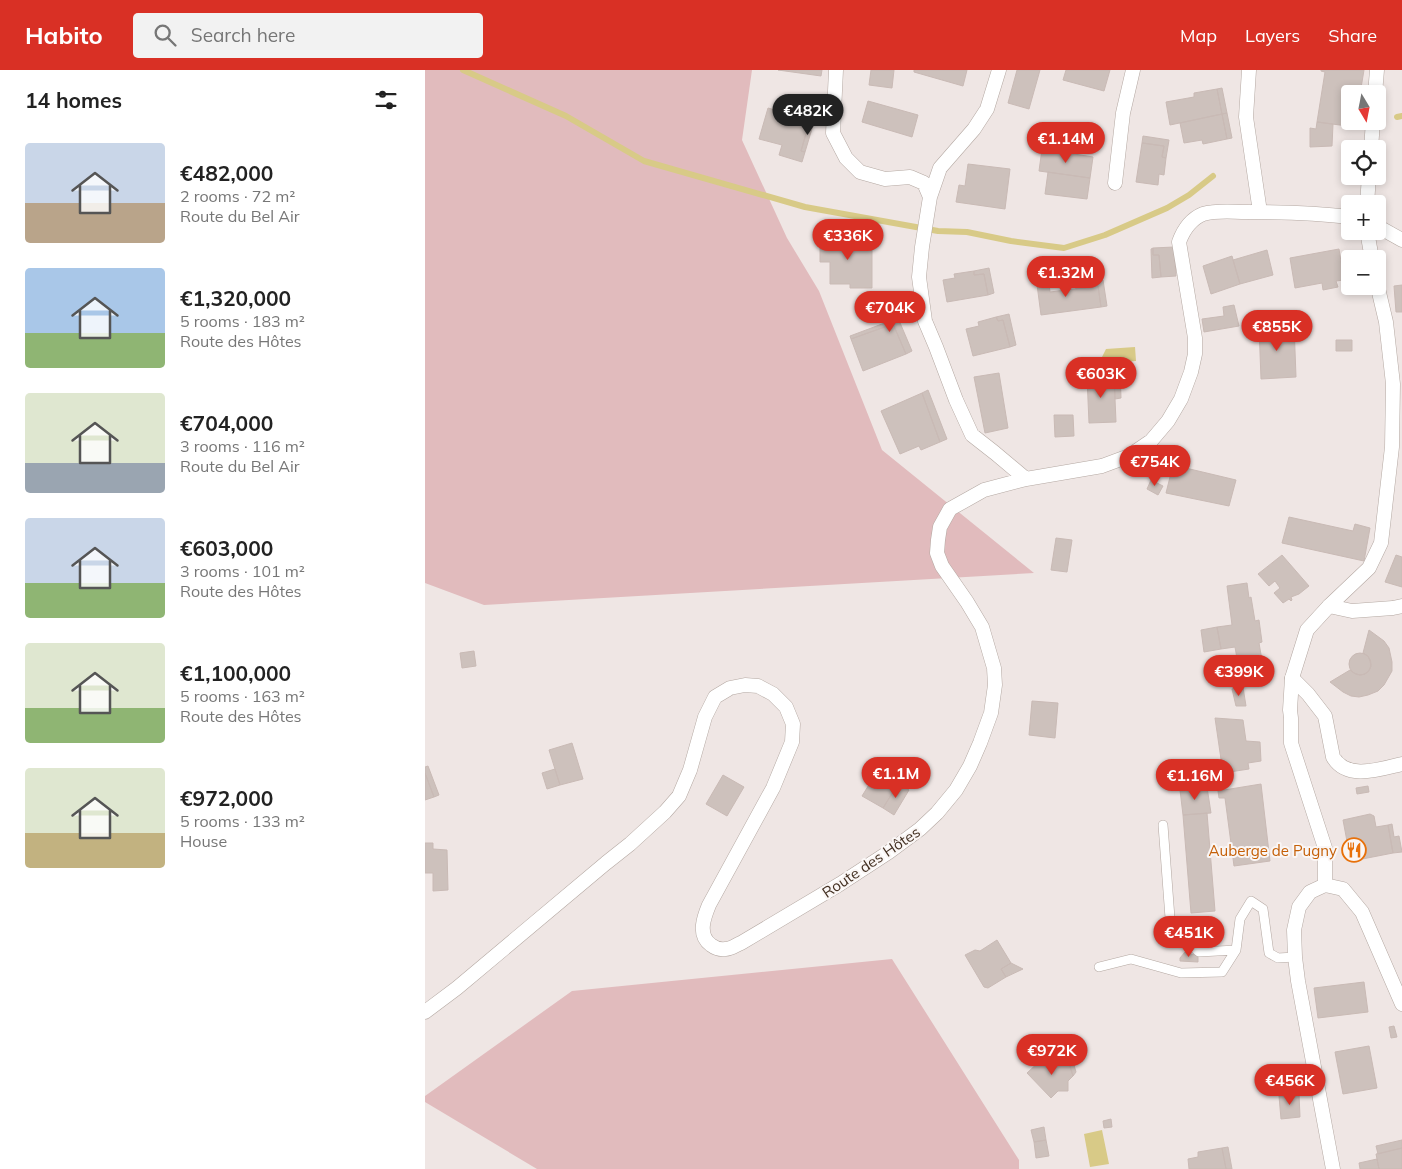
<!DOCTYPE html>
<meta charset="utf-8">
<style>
body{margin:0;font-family:Mulish,sans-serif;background:#f2f2f2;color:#222;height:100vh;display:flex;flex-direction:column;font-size:19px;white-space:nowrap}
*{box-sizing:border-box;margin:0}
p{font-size:16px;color:#767676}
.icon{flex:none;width:28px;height:28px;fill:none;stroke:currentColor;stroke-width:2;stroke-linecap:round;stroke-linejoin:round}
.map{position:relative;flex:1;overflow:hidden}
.panel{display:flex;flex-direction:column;background:#fff;width:425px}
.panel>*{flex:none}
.needle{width:32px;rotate:170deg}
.controls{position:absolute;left:916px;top:15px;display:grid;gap:10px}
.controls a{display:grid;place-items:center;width:45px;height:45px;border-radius:5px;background:#fff;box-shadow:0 2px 8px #0003;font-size:25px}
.price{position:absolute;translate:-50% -42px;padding:0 11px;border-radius:18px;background:#d93025;color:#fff;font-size:16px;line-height:32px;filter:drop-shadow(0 1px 2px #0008)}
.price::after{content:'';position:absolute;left:50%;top:30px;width:15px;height:11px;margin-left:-8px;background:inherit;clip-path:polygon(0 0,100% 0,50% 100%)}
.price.current{background:#222;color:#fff}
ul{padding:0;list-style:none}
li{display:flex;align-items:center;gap:15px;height:125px;padding:0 25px}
li span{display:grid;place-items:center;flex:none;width:140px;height:100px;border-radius:5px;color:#555}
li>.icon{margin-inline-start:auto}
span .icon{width:60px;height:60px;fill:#fffc;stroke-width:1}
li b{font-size:21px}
h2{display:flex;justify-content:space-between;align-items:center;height:60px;padding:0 25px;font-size:21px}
header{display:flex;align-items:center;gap:30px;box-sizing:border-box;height:70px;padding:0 25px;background:#d93025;color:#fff}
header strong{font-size:24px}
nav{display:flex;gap:28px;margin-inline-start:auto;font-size:18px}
.search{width:350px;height:45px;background:#f2f2f2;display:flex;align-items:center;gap:12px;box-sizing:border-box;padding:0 18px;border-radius:5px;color:#767676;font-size:19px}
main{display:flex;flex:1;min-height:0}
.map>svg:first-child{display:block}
.green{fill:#e1bbbd}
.water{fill:#d8ca87}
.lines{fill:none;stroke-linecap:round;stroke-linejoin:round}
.stream{stroke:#d8ca87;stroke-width:6}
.building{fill:#cdc1bc;stroke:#c9bab5}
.service-casing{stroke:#b4a8a2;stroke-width:10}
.minor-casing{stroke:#b4a8a2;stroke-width:15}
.tertiary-casing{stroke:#b4a8a2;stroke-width:15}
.service{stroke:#fff;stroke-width:9}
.minor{stroke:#fff;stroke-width:14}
.tertiary{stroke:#fff;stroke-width:14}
.labels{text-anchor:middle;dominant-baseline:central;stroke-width:4;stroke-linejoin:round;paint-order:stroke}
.food-label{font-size:15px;fill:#c56008;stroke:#faf6f5;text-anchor:end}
.street-label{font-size:15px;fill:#422f21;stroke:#faf6f5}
</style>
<header>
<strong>Habito</strong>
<div class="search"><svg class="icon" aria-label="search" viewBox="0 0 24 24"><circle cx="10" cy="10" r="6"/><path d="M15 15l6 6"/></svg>Search here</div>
<nav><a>Map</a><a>Layers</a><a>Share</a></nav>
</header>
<main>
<section class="panel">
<h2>14 homes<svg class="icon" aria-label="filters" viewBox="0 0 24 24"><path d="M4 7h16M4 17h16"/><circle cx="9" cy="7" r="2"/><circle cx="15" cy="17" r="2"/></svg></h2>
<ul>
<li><span style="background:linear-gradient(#c9d6e8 60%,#b9a48a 0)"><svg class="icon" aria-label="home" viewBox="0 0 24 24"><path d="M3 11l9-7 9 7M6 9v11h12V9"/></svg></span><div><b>€482,000</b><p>2 rooms · 72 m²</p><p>Route du Bel Air</p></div></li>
<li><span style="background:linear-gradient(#a9c7e8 65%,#8fb573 0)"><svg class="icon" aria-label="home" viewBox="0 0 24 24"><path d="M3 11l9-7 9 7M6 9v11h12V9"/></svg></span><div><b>€1,320,000</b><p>5 rooms · 183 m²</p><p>Route des Hôtes</p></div></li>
<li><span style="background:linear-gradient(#dfe7d0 70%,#9aa5b1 0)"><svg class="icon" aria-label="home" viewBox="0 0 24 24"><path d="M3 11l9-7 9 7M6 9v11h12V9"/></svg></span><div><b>€704,000</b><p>3 rooms · 116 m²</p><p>Route du Bel Air</p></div></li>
<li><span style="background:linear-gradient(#c9d6e8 65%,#8fb573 0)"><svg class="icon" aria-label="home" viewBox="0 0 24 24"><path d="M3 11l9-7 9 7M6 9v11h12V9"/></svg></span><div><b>€603,000</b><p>3 rooms · 101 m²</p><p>Route des Hôtes</p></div></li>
<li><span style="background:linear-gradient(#dfe7d0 65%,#8fb573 0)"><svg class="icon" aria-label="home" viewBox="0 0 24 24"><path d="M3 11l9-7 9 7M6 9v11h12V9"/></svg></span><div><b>€1,100,000</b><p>5 rooms · 163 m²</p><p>Route des Hôtes</p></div></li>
<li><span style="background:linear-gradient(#dfe7d0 65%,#c2b280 0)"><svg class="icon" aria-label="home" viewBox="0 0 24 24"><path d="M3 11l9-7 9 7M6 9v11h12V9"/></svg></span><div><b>€972,000</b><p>5 rooms · 133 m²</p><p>House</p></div></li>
</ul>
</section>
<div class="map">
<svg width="977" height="1099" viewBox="0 0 977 1099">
<rect width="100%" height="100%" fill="#efe6e4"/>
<!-- green -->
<path class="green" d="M0 0H327L317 70 362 168 394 221 457 380 609 503 59 535 0 513Z
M467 889 594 1090V1099H112L0 1032V1026L147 921Z"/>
<!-- water -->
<path class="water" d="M710 277 711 291 682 293 678 290 677 287 681 279Z
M677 1060 684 1094 665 1097 659 1064Z"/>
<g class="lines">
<!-- stream -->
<path class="stream" d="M38 0 141 46 219 91 380 137 513 161 542 162 586 171 639 178 680 165 742 138 764 125 788 106
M972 47 977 46"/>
</g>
<!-- building -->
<path class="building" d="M353 0H397L396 6Z
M446 0H469L467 18 444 15Z
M489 0H542L538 16 489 2Z
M592 0H615L604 39 583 33Z
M641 0H685L679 21 638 10Z
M896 0H939L935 24H925V51H931L930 57 892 52 900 2 896 1Z
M797 18 802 43 797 44 792 19Z
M792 19 797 44 745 55 741 32 769 27V23Z
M443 31 493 45 487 67 437 52Z
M343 38 385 50 376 81 380 82 377 92 354 85 357 75 334 69Z
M802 43 807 68 802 69 797 44Z
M797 44 802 69 778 74 777 70 759 73 755 53Z
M385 50 389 52 380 82 376 81Z
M892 52 908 54 907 76 885 77V58L891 59Z
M718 66 744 70 741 88 737 87 739 76 717 73Z
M717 73 739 76 737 87 741 88 739 105 734 104 733 115 711 112Z
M617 79 668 87 665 108 614 101Z
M543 94 585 99 580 139 531 132 534 115 540 116Z
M623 102 665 108 662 129 620 124Z
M395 163H408V170L447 171V218H425V214H405V192H395Z
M749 177 751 206 736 207 734 185H728V178Z
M728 178V185H734L736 207 727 208 726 179Z
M914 179 919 210 911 211 913 217 898 220 897 213 870 218 865 188Z
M842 180 848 205 815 214 808 190Z
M807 186 815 214 786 224 778 196Z
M564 198 569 223 563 225 559 204 549 205V201Z
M549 201V205L559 204 563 225 522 232 518 210 530 208 529 204Z
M623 205 625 222 673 216 676 237 616 245 611 207Z
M678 210 682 236 676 237 673 216 651 219 650 214Z
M977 215V242H971L969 216Z
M809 235 814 256 779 262 777 249 799 246 798 237Z
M584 244 591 275 585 277 578 250 573 251 571 247Z
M571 247 573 251 578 250 585 277 548 286 541 259 554 256 553 252Z
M473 248 487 281 481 284 468 254 426 269 425 266Z
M468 254 481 284 438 301 426 269Z
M869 254 871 307 836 309 834 256Z
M911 270H927V281H911Z
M695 299 696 328 690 329 689 306 678 307V300Z
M574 303 583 358 560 363 549 307Z
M689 306 691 352 664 353 662 307Z
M503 320 522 369 515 372 497 323Z
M497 323 515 372 496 380 494 376 475 384 456 341Z
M629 345H648L649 366 630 367Z
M748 395 811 410 804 436 741 423Z
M726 410 738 416 733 425 722 419Z
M864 447 928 461 930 454 945 458 939 491 857 473Z
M631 468 647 470 642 502 626 500Z
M857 485 884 516 874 524 866 527 867 530 866 531 864 529 858 533 849 523 855 518 850 511 844 516 833 504Z
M971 485 977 487V517L960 512Z
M822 513 824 528 826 527 830 551 834 550 837 572 834 573 838 596 814 600 810 577 796 579 792 557 807 555 802 516Z
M792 557 796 579 779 582 776 560Z
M944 560 959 571 964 578 967 592V601L959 615 953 621 943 625 934 627 926 626 918 622 905 612 925 600 929 603 935 605 940 604 944 601 946 596 945 591 943 586 938 583Z
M49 581 51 596 37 598 35 583Z
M924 594a11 11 0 1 1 22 0a11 11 0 1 1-22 0Z
M818 617 821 636H811L807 619Z
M607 631 633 633 630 668 604 665Z
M790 648 818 650 821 671 835 672 836 691 823 693 824 699 798 703Z
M147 673 158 709 135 715 124 680Z
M3 696 14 725 9 727 0 703V697Z
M455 697 476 709 458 738 437 726Z
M130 699 135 715 122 719 117 703Z
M0 703 9 727 0 730Z
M298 705 319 717 302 746 281 734Z
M473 714 484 720 469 745 458 738Z
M836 714 845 791 809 796 800 728H794L793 721Z
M943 716 944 722 932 724 931 718Z
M782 717 786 743 758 745 755 720Z
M782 743 790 841 766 843 758 745Z
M945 744 949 746 951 757 963 755 968 783 927 791 924 782 918 750Z
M967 754 969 767 974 766 977 782 968 783 963 755Z
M0 773H8V779L22 780 23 820 8 821V803H0Z
M572 870 586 893 576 899 581 907 563 918 559 917 540 885 550 880 555 881Z
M760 882 773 886V892L755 891V888Z
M586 893 598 899 581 907 576 899Z
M939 912 943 942 893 948 889 918Z
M969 956 972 967 966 968 964 957Z
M619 971 631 984 637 985 645 990 649 995 651 1002 648 1006 644 993 630 987 627 990 614 976Z
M944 976 952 1018 918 1024 910 982Z
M624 987 627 990 630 987 644 993 648 1006 643 1011V1021H633L626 1028 602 1003 615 991 617 993Z
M874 1024 875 1047 856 1049 854 1026Z
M686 1049 687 1057 679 1058 678 1051Z
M619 1057 621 1070 609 1072 606 1060Z
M621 1070 624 1086 611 1088 609 1072Z
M977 1070V1078L953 1084 951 1076Z
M803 1077 807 1099H801L797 1078Z
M797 1078 801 1099H764L763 1089 773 1087V1082Z
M977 1078V1099H954L951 1084Z
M952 1089 954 1099H935L934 1093Z"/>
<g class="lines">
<!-- service casing -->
<g class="service-casing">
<path id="service" d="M738 755 745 848 755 866 774 882 811 880
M674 897 706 889 756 903 797 902 811 880 815 849 826 831 838 839 844 883 853 888 870 887"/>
</g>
<!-- minor casing -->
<g class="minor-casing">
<path id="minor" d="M411 0 408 63 421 88 435 102 460 109 485 107 499 113 505 127
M574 0 562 39 549 59 515 98 505 127 497 177 494 207 500 251 511 277 531 330 547 365 570 383 601 409
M824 0 821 47 835 142
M690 113 698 43 708 0
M952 156 977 170
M904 536 927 541 968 538 977 536
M867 608 883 624 900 646 908 687C922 711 955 699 977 694
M0 942 32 918 181 793 205 774 240 742 254 726 265 700 280 647 290 627 305 618 320 615 333 616 348 624 361 637 368 654 367 672 348 718 284 835C279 847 272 865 286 875 290 878 295 880 301 879 306 879 311 875 316 873L415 814 464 782 495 759 512 743 531 720 545 696 555 673 566 643 570 615 569 598 557 557 542 532 517 496 512 483 513 470 515 457 525 439 559 420 601 409 677 396 704 386 726 371 743 351 756 329 766 302 770 284V268L754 172C758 161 766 149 778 144 792 140 807 142 821 142 856 142 890 143 925 147"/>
</g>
<!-- tertiary casing -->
<g class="tertiary-casing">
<path id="tertiary" d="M950 24 952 0
M946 79 948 51
M942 134 944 106
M942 161 947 189
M900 815V778L866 673V648L865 640 867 608 882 560 904 536 944 498 956 473 967 377 968 314 961 252 952 214
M900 815 885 822 874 837 869 860 870 887 873 911 908 1099
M900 815 918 819 937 842 977 934"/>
</g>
<!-- service -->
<use href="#service" class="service"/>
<!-- minor -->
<use href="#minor" class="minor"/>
<!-- tertiary -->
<use href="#tertiary" class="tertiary"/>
</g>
<!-- icons -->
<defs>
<g id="restaurant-ring" transform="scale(1.25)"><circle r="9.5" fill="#faf6f5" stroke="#e8710a" stroke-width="1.5"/><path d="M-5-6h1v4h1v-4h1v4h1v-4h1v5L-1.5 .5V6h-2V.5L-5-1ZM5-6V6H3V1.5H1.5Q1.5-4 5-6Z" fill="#e8710a"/></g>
</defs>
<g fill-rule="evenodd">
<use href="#restaurant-ring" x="929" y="780"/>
</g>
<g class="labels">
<!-- food labels -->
<g class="food-label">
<text x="912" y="780">Auberge de Pugny</text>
</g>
<!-- street labels -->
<g class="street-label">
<text transform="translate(446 792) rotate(-34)">Route des Hôtes</text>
</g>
</g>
</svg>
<div class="controls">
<a><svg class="needle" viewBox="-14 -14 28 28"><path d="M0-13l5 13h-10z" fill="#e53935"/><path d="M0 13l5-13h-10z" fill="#767676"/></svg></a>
<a><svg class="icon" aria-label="locate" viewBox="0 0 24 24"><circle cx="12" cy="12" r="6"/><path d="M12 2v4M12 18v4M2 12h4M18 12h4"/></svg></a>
<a>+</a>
<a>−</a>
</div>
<b class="price current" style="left:383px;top:66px">€482K</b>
<b class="price" style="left:641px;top:94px">€1.14M</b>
<b class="price" style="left:423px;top:191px">€336K</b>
<b class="price" style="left:641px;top:228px">€1.32M</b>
<b class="price" style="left:465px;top:263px">€704K</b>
<b class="price" style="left:852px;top:282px">€855K</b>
<b class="price" style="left:676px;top:329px">€603K</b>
<b class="price" style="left:730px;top:417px">€754K</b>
<b class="price" style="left:814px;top:627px">€399K</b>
<b class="price" style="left:471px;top:729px">€1.1M</b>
<b class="price" style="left:770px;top:731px">€1.16M</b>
<b class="price" style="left:764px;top:888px">€451K</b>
<b class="price" style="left:627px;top:1006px">€972K</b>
<b class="price" style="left:865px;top:1036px">€456K</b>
</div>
</main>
